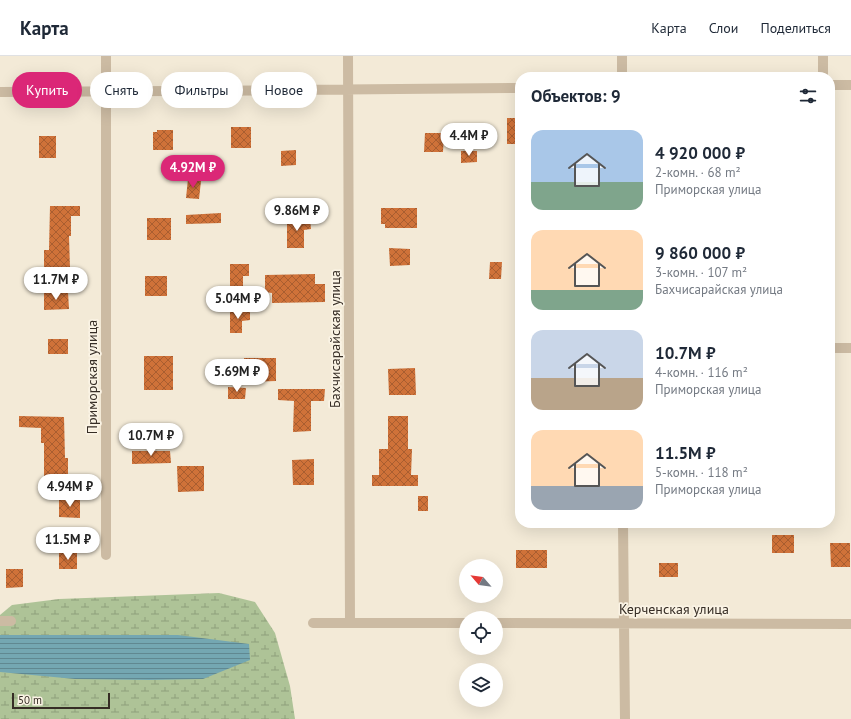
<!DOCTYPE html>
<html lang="ru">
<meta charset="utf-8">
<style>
body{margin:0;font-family:"PT Sans",sans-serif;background:#f2f2f3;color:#1f2937;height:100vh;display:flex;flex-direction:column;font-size:15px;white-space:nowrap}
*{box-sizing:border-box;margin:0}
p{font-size:13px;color:#747a83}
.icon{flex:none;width:22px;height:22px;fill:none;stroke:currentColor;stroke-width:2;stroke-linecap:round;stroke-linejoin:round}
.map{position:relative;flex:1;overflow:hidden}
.details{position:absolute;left:515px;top:16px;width:320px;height:456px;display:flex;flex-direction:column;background:#fff;border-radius:16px;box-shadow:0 4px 16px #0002}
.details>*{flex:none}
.banner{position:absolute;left:12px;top:16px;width:380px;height:36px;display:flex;gap:8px}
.needle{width:26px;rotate:298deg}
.tools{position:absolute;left:459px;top:503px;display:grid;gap:8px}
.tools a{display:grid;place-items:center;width:44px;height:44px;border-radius:50%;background:#fff;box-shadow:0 4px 16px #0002;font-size:20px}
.scale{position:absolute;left:12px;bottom:10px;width:98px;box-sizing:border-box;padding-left:4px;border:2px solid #362d25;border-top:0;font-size:11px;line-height:14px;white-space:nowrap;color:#362d25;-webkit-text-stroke:3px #faf3e4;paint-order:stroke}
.price{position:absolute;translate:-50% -34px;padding:0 9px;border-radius:14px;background:#fff;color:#222;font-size:13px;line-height:26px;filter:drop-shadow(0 1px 2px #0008)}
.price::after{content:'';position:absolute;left:50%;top:24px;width:12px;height:9px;margin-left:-6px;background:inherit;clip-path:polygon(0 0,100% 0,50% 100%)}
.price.selected{background:#db2777;color:#fff}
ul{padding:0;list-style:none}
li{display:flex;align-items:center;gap:12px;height:100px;padding:0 16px}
li span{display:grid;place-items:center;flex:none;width:112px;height:80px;border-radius:12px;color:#555}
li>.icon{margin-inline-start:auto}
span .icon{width:48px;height:48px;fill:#fffc;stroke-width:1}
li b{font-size:17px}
h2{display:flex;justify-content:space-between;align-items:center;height:48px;padding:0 16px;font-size:17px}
.pill{padding:0 14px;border-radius:18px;background:#fff;box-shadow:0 4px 16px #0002;font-size:14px;line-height:36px}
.pill.selected{background:#db2777;color:#fff}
header{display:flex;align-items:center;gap:24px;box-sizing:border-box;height:56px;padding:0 20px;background:#fff;border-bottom:1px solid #e0e1e3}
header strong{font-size:19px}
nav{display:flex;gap:22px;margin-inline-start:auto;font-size:14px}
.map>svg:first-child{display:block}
.wetland{fill:url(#wetland-marsh)}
.water{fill:url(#water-rules)}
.building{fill:url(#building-cross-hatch)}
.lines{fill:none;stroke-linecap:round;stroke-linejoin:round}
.minor{stroke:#ccbba3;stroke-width:10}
.labels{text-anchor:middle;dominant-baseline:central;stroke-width:3.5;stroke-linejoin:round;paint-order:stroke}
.street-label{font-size:14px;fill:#362d25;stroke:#faf3e4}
</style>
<header>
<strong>Карта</strong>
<nav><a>Карта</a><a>Слои</a><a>Поделиться</a></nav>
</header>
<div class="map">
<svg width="851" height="663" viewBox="0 0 851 663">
<defs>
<pattern id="wetland-marsh" width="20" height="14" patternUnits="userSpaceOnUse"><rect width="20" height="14" fill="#aec397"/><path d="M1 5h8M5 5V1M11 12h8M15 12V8" fill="none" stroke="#8e9f7b"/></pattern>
<pattern id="water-rules" width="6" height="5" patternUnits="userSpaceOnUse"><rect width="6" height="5" fill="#74a7b2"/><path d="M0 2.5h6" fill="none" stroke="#608891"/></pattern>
<pattern id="building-cross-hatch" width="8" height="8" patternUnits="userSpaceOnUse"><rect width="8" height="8" fill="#cf7239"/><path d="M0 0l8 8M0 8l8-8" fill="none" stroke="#a95e30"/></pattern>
</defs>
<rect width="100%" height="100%" fill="#f3ead7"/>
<!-- wetland -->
<path class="wetland" d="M219 537 255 546 275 577 290 630 295 663H0V559L12 549 59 543Z"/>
<!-- water -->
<path class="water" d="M0 579H178L249 588 250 604 203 623 149 624 75 623 0 616Z"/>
<!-- building -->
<path class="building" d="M507 62H518V88H507Z
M231 71H251V92H231Z
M157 74H173V94H153V76H157Z
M425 77H444L443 96H424Z
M39 80H56V102H39Z
M296 94V109L281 110V95Z
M461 95H477V106L461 107Z
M188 123 201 125 199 143 186 142Z
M50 150H80V160H71V180H69L70 212H44V194H49Z
M381 152H417V172H385V168H381Z
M221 157V167L186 168V159Z
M147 162H171V184H147Z
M287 163H310L311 173 304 174V192H287Z
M389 192 410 193V209L390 210Z
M490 206H502L501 223H489Z
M230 208H249V220H243V230H230Z
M315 218V228H325V246L272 247V237L265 236V219Z
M145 220H167V240H145Z
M44 236H68L69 253 44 254Z
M230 254H250V264L242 265V277H230Z
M48 283H68V298H48Z
M144 300H173V334H144Z
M244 302H276V325L244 326Z
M415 312 416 339H389L388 313Z
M228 331 246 332 245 343H228Z
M278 333H325L324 345H311V375L293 376 294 345 278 344Z
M19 360 64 361 65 402H68V421H44V387H41V372L19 371Z
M388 360H408V393H412L411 419H418V430H372V419H379V393H388Z
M132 395H170L171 407 132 408Z
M314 403V429H293L292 404Z
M177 410H204V435L178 436Z
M418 440H428V455H418Z
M59 442H80V462L59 461Z
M772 479H794V497H772Z
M830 487H850V511H831Z
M516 494H547V512H516Z
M59 497H77V513H59Z
M659 507H678V521H659Z
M6 513H23V531L6 532Z"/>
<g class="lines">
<!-- minor -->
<path class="minor" d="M106 0V499
M348 0 350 566
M622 0V21
M823 0V21
M830 29H851
M0 36C173 36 347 33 520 32
M830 292H851
M623 467 625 663
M0 565H11
M313 567H466
M496 567 851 568"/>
</g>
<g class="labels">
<!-- street labels -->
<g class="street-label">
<text transform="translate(335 283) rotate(-90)">Бахчисарайская улица</text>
<text transform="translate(92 321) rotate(-90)">Приморская улица</text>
<text x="674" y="553">Керченская улица</text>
</g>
</g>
</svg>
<div class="tools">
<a><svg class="needle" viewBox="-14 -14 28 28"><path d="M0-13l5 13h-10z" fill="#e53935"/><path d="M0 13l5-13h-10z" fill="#747a83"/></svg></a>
<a><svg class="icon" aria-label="locate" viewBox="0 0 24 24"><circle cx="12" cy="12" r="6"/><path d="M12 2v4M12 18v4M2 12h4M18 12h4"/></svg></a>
<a><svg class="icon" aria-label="layers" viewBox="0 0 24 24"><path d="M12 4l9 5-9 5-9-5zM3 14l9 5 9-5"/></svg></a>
</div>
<div class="scale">50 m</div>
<b class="price" style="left:469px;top:101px">4.4M ₽</b>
<b class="price selected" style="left:193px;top:133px">4.92M ₽</b>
<b class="price" style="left:297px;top:176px">9.86M ₽</b>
<b class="price" style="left:56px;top:245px">11.7M ₽</b>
<b class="price" style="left:238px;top:264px">5.04M ₽</b>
<b class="price" style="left:237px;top:337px">5.69M ₽</b>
<b class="price" style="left:151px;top:401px">10.7M ₽</b>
<b class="price" style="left:70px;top:452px">4.94M ₽</b>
<b class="price" style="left:68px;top:505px">11.5M ₽</b>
<div class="banner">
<a class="pill selected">Купить</a>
<a class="pill">Снять</a>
<a class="pill">Фильтры</a>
<a class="pill">Новое</a>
</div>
<section class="details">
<h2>Объектов: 9<svg class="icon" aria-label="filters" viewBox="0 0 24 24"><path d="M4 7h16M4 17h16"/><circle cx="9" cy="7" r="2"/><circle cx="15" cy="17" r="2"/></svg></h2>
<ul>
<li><span style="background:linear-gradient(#a9c7e8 65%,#7fa58c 0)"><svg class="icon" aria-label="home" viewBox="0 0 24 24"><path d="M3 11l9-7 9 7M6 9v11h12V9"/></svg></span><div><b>4 920 000 ₽</b><p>2-комн. · 68 m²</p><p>Приморская улица</p></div></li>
<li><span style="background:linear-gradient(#ffd9b3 75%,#7fa58c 0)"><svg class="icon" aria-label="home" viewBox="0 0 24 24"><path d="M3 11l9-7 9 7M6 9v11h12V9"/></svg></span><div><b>9 860 000 ₽</b><p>3-комн. · 107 m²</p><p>Бахчисарайская улица</p></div></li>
<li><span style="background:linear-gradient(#c9d6e8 60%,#b9a48a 0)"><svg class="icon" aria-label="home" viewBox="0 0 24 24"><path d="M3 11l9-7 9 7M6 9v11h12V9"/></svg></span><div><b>10.7M ₽</b><p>4-комн. · 116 m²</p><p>Приморская улица</p></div></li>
<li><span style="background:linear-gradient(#ffd9b3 70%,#9aa5b1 0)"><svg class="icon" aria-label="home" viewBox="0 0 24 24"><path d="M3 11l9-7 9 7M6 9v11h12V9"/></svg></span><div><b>11.5M ₽</b><p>5-комн. · 118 m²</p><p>Приморская улица</p></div></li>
</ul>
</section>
</div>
